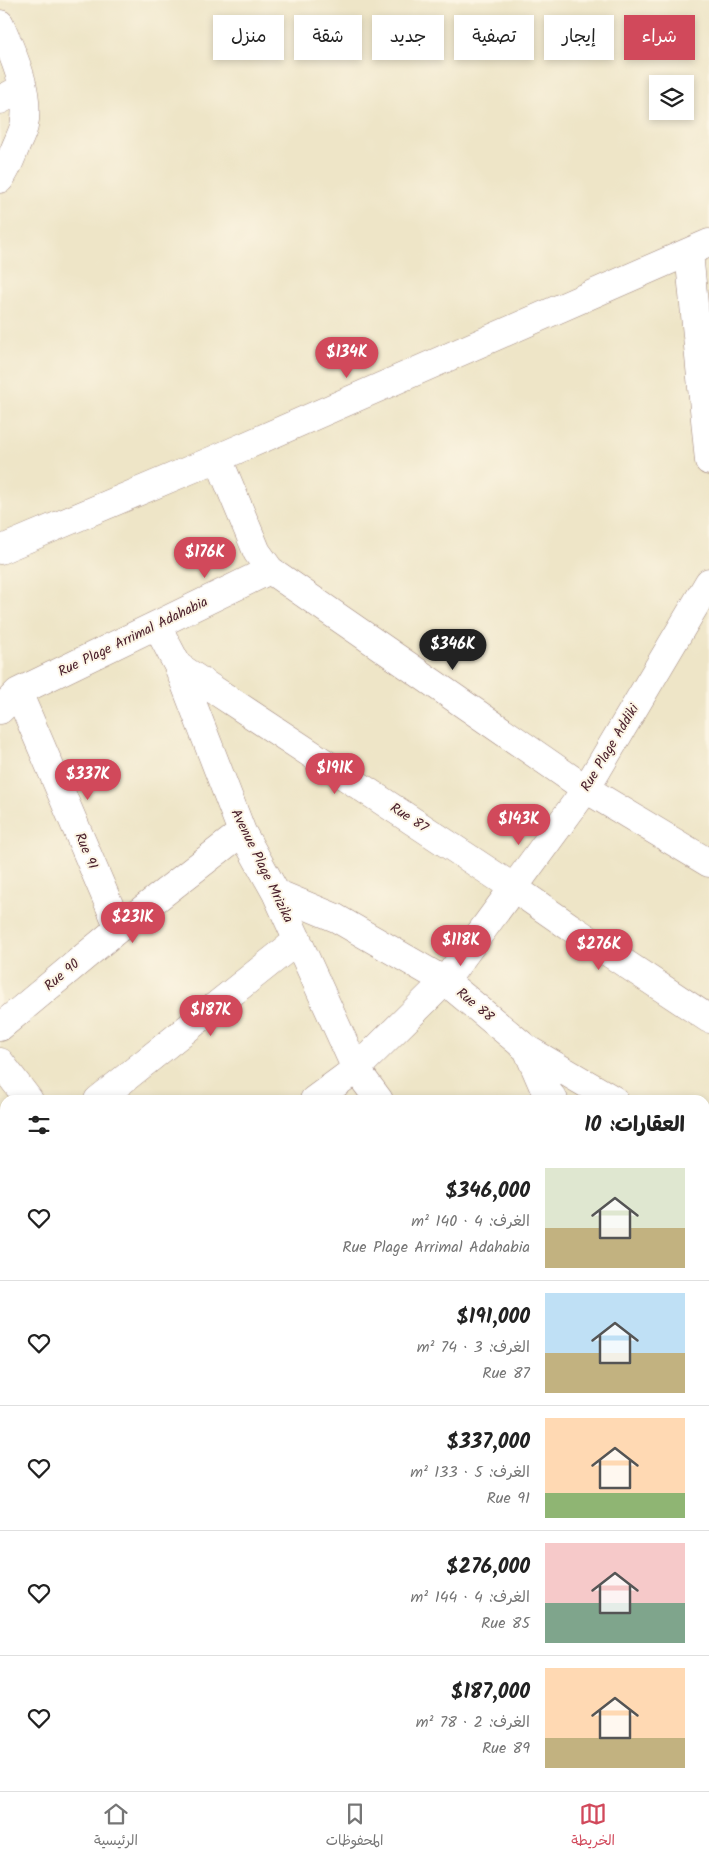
<!DOCTYPE html>
<html lang="ar">
<meta charset="utf-8">
<style>
body{margin:0;font-family:Kalam,"Playpen Sans Arabic",sans-serif;background:#f6f6f6;color:#222;direction:rtl;height:100vh;display:flex;flex-direction:column;font-size:19px;white-space:nowrap}
*{box-sizing:border-box;margin:0}
p{font-size:16px;color:#767676}
.icon{flex:none;width:28px;height:28px;fill:none;stroke:currentColor;stroke-width:2;stroke-linecap:round;stroke-linejoin:round}
.map{position:relative;flex:1;overflow:hidden;direction:ltr}
.sheet{position:absolute;left:0px;top:1095px;width:710px;height:696px;display:flex;flex-direction:column;background:#fff;border-radius:15px 15px 0 0;box-shadow:0 2px 8px #0003;direction:rtl}
.sheet>*{flex:none}
.hud{position:absolute;left:15px;top:15px;width:680px;height:45px;direction:rtl;display:flex;gap:10px}
.tools{position:absolute;left:649px;top:75px;display:grid;gap:10px}
.tools a{display:grid;place-items:center;width:45px;height:45px;border-radius:0px;background:#fff;box-shadow:0 2px 8px #0003;font-size:25px}
.price{position:absolute;translate:-50% -42px;padding:0 11px;border-radius:18px;background:#d1495b;color:#fff;font-size:16px;line-height:32px;filter:drop-shadow(0 1px 2px #0008)}
.price::after{content:'';position:absolute;left:50%;top:30px;width:15px;height:11px;margin-left:-8px;background:inherit;clip-path:polygon(0 0,100% 0,50% 100%)}
.price.active{background:#222;color:#fff}
ul{padding:0;list-style:none}
li{display:flex;align-items:center;gap:15px;height:125px;padding:0 25px}
li+li{border-top:1px solid #e0e0e0}
li span{display:grid;place-items:center;flex:none;width:140px;height:100px;border-radius:0px;color:#555}
li>.icon{margin-inline-start:auto}
span .icon{width:60px;height:60px;fill:#fffc;stroke-width:1}
li b{font-size:21px}
h2{display:flex;justify-content:space-between;align-items:center;height:60px;padding:0 25px;font-size:21px}
.chip{padding:0 18px;border-radius:0px;background:#fff;box-shadow:0 2px 8px #0003;font-size:18px;line-height:45px}
.chip.active{background:#d1495b;color:#fff}
.menu{display:flex;justify-content:space-around;align-items:center;height:70px;border-top:1px solid #e0e0e0;background:#fff;font-size:14px;color:#767676}
.menu a{display:grid;justify-items:center;gap:2px}
.menu .active{color:#d1495b}
.map>svg:first-child{display:block}
.lines{fill:none;stroke-linecap:round;stroke-linejoin:round}
.street-casing{stroke:#9c8279;stroke-width:29}
.street{stroke:#fff;stroke-width:28}
.labels{text-anchor:middle;dominant-baseline:central;stroke-width:4;stroke-linejoin:round;paint-order:stroke}
.street-label{font-size:14px;fill:#4a1f2b;stroke:#fcf5e5}
</style>
<div class="map">
<svg width="709" height="1791" viewBox="0 0 709 1791">
<rect width="100%" height="100%" fill="#fcf5e5"/>
<filter id="ink" filterUnits="userSpaceOnUse"><feTurbulence type="fractalNoise" baseFrequency=".02" numOctaves="2"/><feDisplacementMap in="SourceGraphic" scale="10" xChannelSelector="R" yChannelSelector="G"/><feConvolveMatrix kernelMatrix="1 2 1 2 8 2 1 2 1" color-interpolation-filters="sRGB"/></filter>
<filter id="wash" filterUnits="userSpaceOnUse"><feTurbulence type="fractalNoise" baseFrequency=".0096" numOctaves="4" result="noise"/><feDisplacementMap in="SourceGraphic" scale="20" xChannelSelector="R" yChannelSelector="G"/><feGaussianBlur stdDeviation="1.12" result="paint"/><feColorMatrix in="noise" values="0 0 0 0 0 0 0 0 0 0 0 0 0 0 0 0 0 1.4 0 .05"/><feComposite in="paint" operator="in"/></filter>
<g filter="url(#wash)">
<rect width="100%" height="100%" fill="#eee5c7"/>
</g>
<g filter="url(#ink)">
<g class="lines">
<!-- street casing -->
<g class="street-casing">
<path id="street" d="M0 24C13 55 31 92 24 126 22 134 17 143 14 151 10 161 6 171 0 179
M0 100 23 88
M689 252 709 461
M218 458 257 552 270 570 586 789 709 863
M0 550 218 458 709 243
M157 626 178 666 242 832 276 893 356 1069 379 1100
M178 666 514 888 570 927 709 1019
M18 692 119 928
M0 710 18 692 270 570
M276 893 336 918 445 981 527 1049 614 1100
M0 1027 119 928 242 832
M527 1049 543 1086 554 1100
M0 1062 29 1100
M98 1100 298 940
M314 1100 356 1069 445 981 586 789 709 582
M705 1147 709 1148
M0 1175 5 1172
M705 1306 709 1311
M0 1336 5 1332
M0 1517 5 1513
M705 1525 709 1530
M0 1597 5 1604
M0 1671 5 1667
M705 1765 709 1770
M163 1786 168 1791
M392 1786 396 1791
M553 1786 557 1791
M59 1791 64 1786
M138 1791 140 1786
M278 1791 285 1786"/>
</g>
<!-- street -->
<use href="#street" class="street"/>
</g>
</g>
<g class="labels">
<!-- street labels -->
<g class="street-label">
<text transform="translate(133 637) rotate(-26)">Rue Plage Arrimal Adahabia</text>
<text transform="translate(610 748) rotate(-59)">Rue Plage Addiki</text>
<text transform="translate(409 818) rotate(33)">Rue 87</text>
<text transform="translate(86 851) rotate(67)">Rue 91</text>
<text transform="translate(262 866) rotate(64)">Avenue Plage Mrizika</text>
<text transform="translate(62 975) rotate(-40)">Rue 90</text>
<text transform="translate(475 1005) rotate(40)">Rue 88</text>
</g>
</g>
</svg>
<div class="tools">
<a><svg class="icon" aria-label="layers" viewBox="0 0 24 24"><path d="M12 4l9 5-9 5-9-5zM3 14l9 5 9-5"/></svg></a>
</div>
<b class="price" style="left:347px;top:379px">$134K</b>
<b class="price" style="left:205px;top:579px">$176K</b>
<b class="price active" style="left:453px;top:671px">$346K</b>
<b class="price" style="left:335px;top:795px">$191K</b>
<b class="price" style="left:88px;top:801px">$337K</b>
<b class="price" style="left:519px;top:846px">$143K</b>
<b class="price" style="left:133px;top:944px">$231K</b>
<b class="price" style="left:461px;top:967px">$118K</b>
<b class="price" style="left:599px;top:971px">$276K</b>
<b class="price" style="left:211px;top:1037px">$187K</b>
<div class="hud">
<a class="chip active">شراء</a>
<a class="chip">إيجار</a>
<a class="chip">تصفية</a>
<a class="chip">جديد</a>
<a class="chip">شقة</a>
<a class="chip">منزل</a>
</div>
<section class="sheet">
<h2>العقارات: 10<svg class="icon" aria-label="filters" viewBox="0 0 24 24"><path d="M4 7h16M4 17h16"/><circle cx="9" cy="7" r="2"/><circle cx="15" cy="17" r="2"/></svg></h2>
<ul>
<li><span style="background:linear-gradient(#dfe7d0 60%,#c2b280 0)"><svg class="icon" aria-label="home" viewBox="0 0 24 24"><path d="M3 11l9-7 9 7M6 9v11h12V9"/></svg></span><div><b>$346,000</b><p>الغرف: 4 · 140 m²</p><p>Rue Plage Arrimal Adahabia</p></div><svg class="icon" aria-label="heart" viewBox="0 0 24 24"><path d="M12 20l-8-8c-3-5 5-10 8-4 3-6 11-1 8 4z"/></svg></li>
<li><span style="background:linear-gradient(#bfe0f5 60%,#c2b280 0)"><svg class="icon" aria-label="home" viewBox="0 0 24 24"><path d="M3 11l9-7 9 7M6 9v11h12V9"/></svg></span><div><b>$191,000</b><p>الغرف: 3 · 74 m²</p><p>Rue 87</p></div><svg class="icon" aria-label="heart" viewBox="0 0 24 24"><path d="M12 20l-8-8c-3-5 5-10 8-4 3-6 11-1 8 4z"/></svg></li>
<li><span style="background:linear-gradient(#ffd9b3 75%,#8fb573 0)"><svg class="icon" aria-label="home" viewBox="0 0 24 24"><path d="M3 11l9-7 9 7M6 9v11h12V9"/></svg></span><div><b>$337,000</b><p>الغرف: 5 · 133 m²</p><p>Rue 91</p></div><svg class="icon" aria-label="heart" viewBox="0 0 24 24"><path d="M12 20l-8-8c-3-5 5-10 8-4 3-6 11-1 8 4z"/></svg></li>
<li><span style="background:linear-gradient(#f6c9c9 60%,#7fa58c 0)"><svg class="icon" aria-label="home" viewBox="0 0 24 24"><path d="M3 11l9-7 9 7M6 9v11h12V9"/></svg></span><div><b>$276,000</b><p>الغرف: 4 · 144 m²</p><p>Rue 85</p></div><svg class="icon" aria-label="heart" viewBox="0 0 24 24"><path d="M12 20l-8-8c-3-5 5-10 8-4 3-6 11-1 8 4z"/></svg></li>
<li><span style="background:linear-gradient(#ffd9b3 70%,#c2b280 0)"><svg class="icon" aria-label="home" viewBox="0 0 24 24"><path d="M3 11l9-7 9 7M6 9v11h12V9"/></svg></span><div><b>$187,000</b><p>الغرف: 2 · 78 m²</p><p>Rue 89</p></div><svg class="icon" aria-label="heart" viewBox="0 0 24 24"><path d="M12 20l-8-8c-3-5 5-10 8-4 3-6 11-1 8 4z"/></svg></li>
</ul>
</section>
</div>
<nav class="menu">
<a class="active"><svg class="icon" aria-label="map" viewBox="0 0 24 24"><path d="M3 6l6-2 6 2 6-2v14l-6 2-6-2-6 2zM9 4v14M15 6v14"/></svg>الخريطة</a>
<a><svg class="icon" aria-label="saved" viewBox="0 0 24 24"><path d="M7 4h10v16l-5-4-5 4z"/></svg>المحفوظات</a>
<a><svg class="icon" aria-label="home" viewBox="0 0 24 24"><path d="M3 11l9-7 9 7M6 9v11h12V9"/></svg>الرئيسية</a>
</nav>
